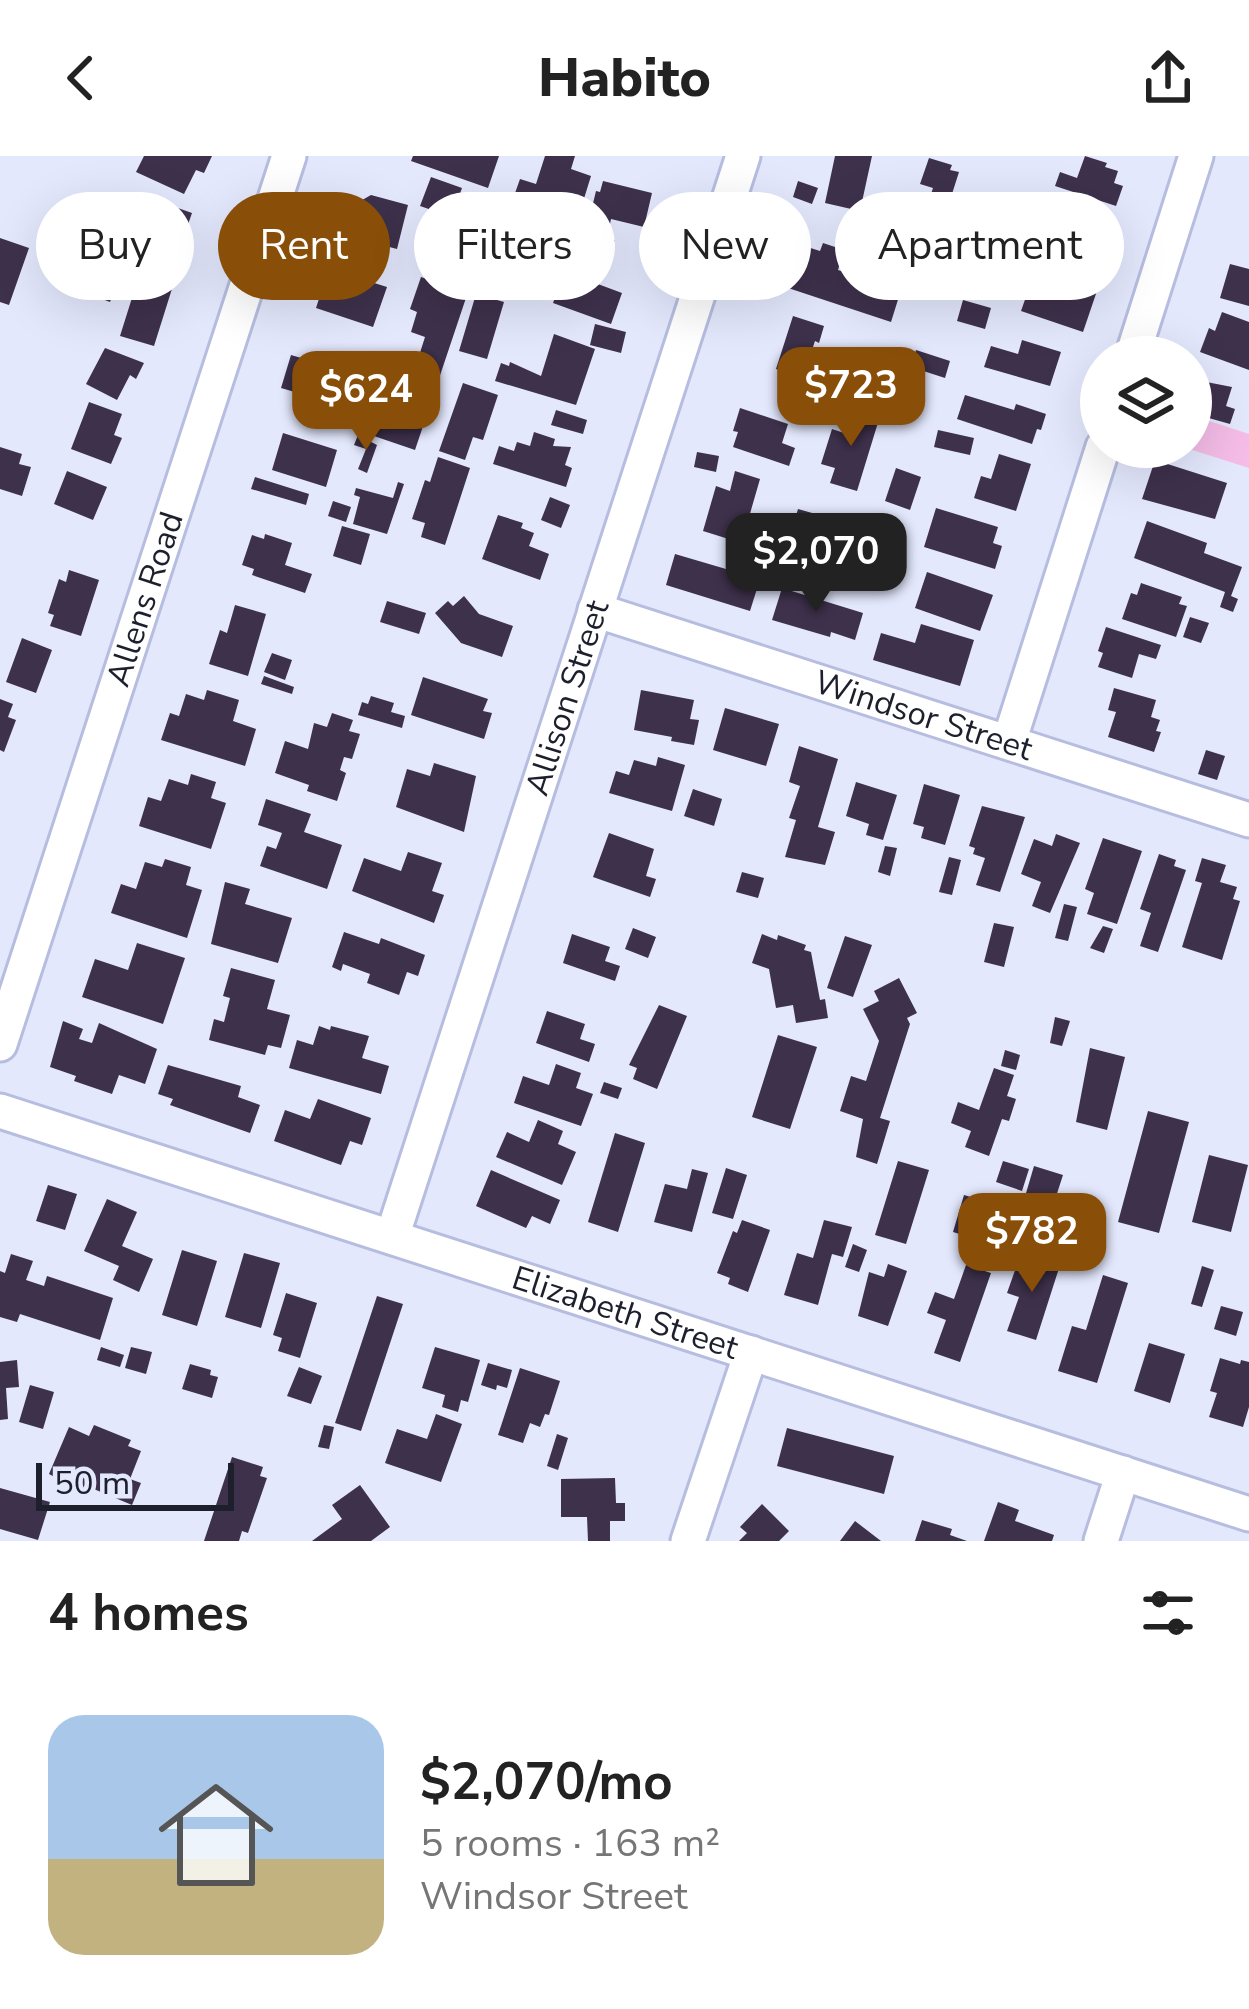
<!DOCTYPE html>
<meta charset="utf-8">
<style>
body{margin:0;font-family:"Nunito Sans",sans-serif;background:#f2f2f2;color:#222;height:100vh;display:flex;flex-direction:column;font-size:45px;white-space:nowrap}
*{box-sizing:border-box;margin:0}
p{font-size:39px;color:#767676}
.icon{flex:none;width:66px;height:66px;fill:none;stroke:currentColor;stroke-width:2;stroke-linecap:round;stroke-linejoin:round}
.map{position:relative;height:1385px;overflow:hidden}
.side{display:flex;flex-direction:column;background:#fff;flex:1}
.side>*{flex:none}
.hud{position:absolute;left:36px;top:36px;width:1179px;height:108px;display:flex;gap:24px}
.fabs{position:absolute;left:1080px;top:180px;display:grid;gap:24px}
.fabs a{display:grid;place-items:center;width:132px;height:132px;border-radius:50%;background:#fff;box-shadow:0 12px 48px #0002;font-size:60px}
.scale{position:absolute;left:36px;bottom:30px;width:198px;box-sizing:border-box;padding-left:12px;border:6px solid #1d1f2c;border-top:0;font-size:33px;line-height:42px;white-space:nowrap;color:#1d1f2c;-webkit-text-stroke:9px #e4e8fd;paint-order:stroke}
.price{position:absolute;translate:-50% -102px;padding:0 27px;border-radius:24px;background:#894f08;color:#fff;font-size:39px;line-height:78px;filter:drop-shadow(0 3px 6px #0008)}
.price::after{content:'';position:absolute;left:50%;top:72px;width:36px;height:27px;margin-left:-18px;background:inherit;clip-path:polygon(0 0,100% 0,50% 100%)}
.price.selected{background:#222;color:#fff}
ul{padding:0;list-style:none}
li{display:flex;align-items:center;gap:36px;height:300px;padding:0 48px}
li span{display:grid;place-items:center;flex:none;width:336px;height:240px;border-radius:36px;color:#555}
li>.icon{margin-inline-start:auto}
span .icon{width:144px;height:144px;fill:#fffc;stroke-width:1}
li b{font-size:51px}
h2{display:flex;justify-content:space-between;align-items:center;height:144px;padding:0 48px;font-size:51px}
.pill{padding:0 42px;border-radius:54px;background:#fff;box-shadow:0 12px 48px #0002;font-size:42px;line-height:108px}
.pill.selected{background:#894f08;color:#fff}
header{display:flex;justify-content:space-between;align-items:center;height:156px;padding:0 48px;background:#fff;font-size:54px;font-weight:800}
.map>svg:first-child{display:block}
.green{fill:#f4bce7}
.building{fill:#3e314c}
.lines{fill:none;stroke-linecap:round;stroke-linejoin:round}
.minor-casing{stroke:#b6bddf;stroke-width:39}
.minor{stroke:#fff;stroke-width:33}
.labels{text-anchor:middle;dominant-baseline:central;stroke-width:12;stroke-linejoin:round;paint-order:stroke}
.street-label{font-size:33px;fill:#1d1f2c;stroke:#e4e8fd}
</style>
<header><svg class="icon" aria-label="back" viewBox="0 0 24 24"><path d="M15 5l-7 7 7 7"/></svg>Habito<svg class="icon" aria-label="share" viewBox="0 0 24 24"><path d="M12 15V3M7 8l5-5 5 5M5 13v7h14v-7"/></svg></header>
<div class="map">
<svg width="1249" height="1385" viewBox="0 0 1249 1385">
<rect width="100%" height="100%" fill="#e4e8fd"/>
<!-- green -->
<path class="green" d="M1191 259 1249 278V312L1183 291H1191Z"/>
<!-- building -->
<path class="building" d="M144 0H212L204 17 196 14 184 38 136 16Z
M413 0H499L488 32 411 5Z
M545 0H575L571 13 591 20 582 49 572 45 568 57 514 40 520 23 536 28Z
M835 0H872L860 55 825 47Z
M1085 0 1107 7 1105 11 1118 15 1114 27 1123 30 1116 50 1055 30 1060 16 1077 22Z
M929 2 952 9 950 14 959 16 937 85 864 61 868 48 875 50 879 37 917 49 919 44 928 47 933 32 920 28Z
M431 21 462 32 452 61 420 50Z
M603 25 652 37 644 71 611 63 609 73 588 68 596 35 600 36Z
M798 25 818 32 812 48 793 41Z
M371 39 408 49 397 93 328 75 334 54 341 56Z
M158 45 192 57 176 103 142 92Z
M991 47 1012 53 1004 80 983 73Z
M1059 53 1101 68 1088 103 1046 89Z
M958 63 979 69 976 79 994 84 987 108 956 99 960 84 953 82Z
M559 67 615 84 607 107 552 89Z
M325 79 348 85 344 101 321 95Z
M0 82 29 92 9 149 0 146Z
M823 87 844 94 838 114 901 134 891 166 779 129 788 101 796 103 801 89 820 95Z
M1230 108 1249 113V150L1220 142Z
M142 110 176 120 154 190 120 180Z
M327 118 369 132 371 126 387 131 373 171 316 152Z
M433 118 470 130 415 294 371 279 388 228 400 232 405 220 412 222 425 181 411 176 417 156 410 153 421 121 430 124Z
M571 118 622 137 611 168 553 147 560 127 566 129Z
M1034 118 1073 132 1077 122 1099 129 1083 176 1021 155Z
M89 122 115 132 110 146 84 136Z
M476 138 504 146 487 203 459 195Z
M963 144 991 152 985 173 957 165Z
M1222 156 1249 166V214L1200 196 1209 172 1215 175Z
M793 160 824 170 819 187 815 185 812 194 821 197 818 206 807 203 801 221 776 213Z
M595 168 626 176 621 197 590 189Z
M554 178 595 193 576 249 495 225 501 207 509 210 510 206 541 220Z
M1022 184 1061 196 1050 230 984 211 991 190 1018 198Z
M105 192 144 207 136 223 130 219 117 244 86 228Z
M916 194 950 205 945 222 911 211Z
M291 199 349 216 339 249 281 232Z
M829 202 859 211 852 236 815 225 818 214 825 216Z
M1191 223 1232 231 1226 250 1235 253 1230 268 1191 257Z
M463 227 498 239 483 284 473 281 465 304 439 295Z
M965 239 1014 254 1016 248 1046 258 1041 274 1037 273 1032 288 957 263Z
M89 246 122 258 114 279 122 282 111 308 71 293Z
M852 251 880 260 857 335 830 327 835 312 821 308 832 273 844 277Z
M740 252 788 268 782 287 795 292 789 310 733 291 738 276 733 275Z
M556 254 587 264 583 278 551 269Z
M938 274 974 282 970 299 934 291Z
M534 276 555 283 553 290 571 291 565 309 572 312 566 331 493 308 499 290 514 295 517 286 530 290Z
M283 277 337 294 326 331 272 314Z
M358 279 377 289 367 317 358 313 366 293 354 289Z
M0 291 22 298 19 308 31 311 22 340 0 333Z
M697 296 719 300 716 316 694 311Z
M999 298 1031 308 1016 355 974 342 981 320 991 323Z
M438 301 470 312 445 389 421 381 425 367 412 363 425 324 430 326Z
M1155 304 1227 327 1215 363 1142 343Z
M896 312 921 321 910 354 885 345Z
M67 315 107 331 93 364 54 348Z
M735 315 760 323 747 368 756 371 751 390 703 375 716 330 730 335Z
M255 321 309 338 306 349 251 333Z
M398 326 404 328 387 378 353 368 360 341 354 339 356 332 393 342Z
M550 341 570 349 561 372 541 364Z
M333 345 351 351 346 366 328 360Z
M936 352 998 371 993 387 1002 390 995 413 924 391Z
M798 353 844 366 827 424 781 411Z
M498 359 523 367 521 372 534 377 529 390 549 398 540 424 482 403Z
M1147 365 1207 387 1204 397 1242 411 1231 440 1238 443 1233 456 1220 451 1225 436 1134 402Z
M342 370 370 378 361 409 333 400Z
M867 376 900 389 890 416 864 407 867 400 859 397Z
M265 378 292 387 285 409 312 418 305 437 252 419 254 413 242 409 252 379 264 383Z
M675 398 760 423 750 455 666 429Z
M69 414 99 424 81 480 50 470 54 459 48 457 59 423 66 426Z
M927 416 993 439 980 475 915 452Z
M1141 427 1182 441 1179 448 1187 450 1176 481 1122 463 1131 437 1137 439Z
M782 432 863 457 855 484 831 476 830 481 772 464Z
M464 440 479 458 513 470 502 501 461 487 435 457 448 445 453 450Z
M387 445 426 457 419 478 380 466Z
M235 449 266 458 248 520 209 508 220 474 227 477Z
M1190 461 1209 467 1201 487 1183 481Z
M921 468 974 484 960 530 873 504 881 477 915 487Z
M1106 471 1161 489 1156 503 1139 498 1132 522 1098 511 1103 497 1098 495Z
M22 482 52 494 36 537 6 526Z
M272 497 292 504 285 524 264 516Z
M264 520 294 531 292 538 261 528Z
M423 521 488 543 483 555 492 557 484 583 411 559Z
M1114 532 1156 544 1151 561 1160 564 1156 575 1161 576 1154 596 1108 581 1116 556 1108 554Z
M207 534 239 544 233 565 256 573 245 610 161 584 170 557 179 560 186 538 204 544Z
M641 534 694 544 690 563 699 564 694 589 671 585 672 581 634 574Z
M371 540 394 547 391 556 405 560 402 572 358 559 362 546 368 548Z
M0 543 13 548 8 561 16 564 4 596 0 594Z
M725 552 779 568 766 610 713 594Z
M332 557 353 564 349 575 360 578 352 603 344 601 340 614 346 617 337 645 307 635 309 629 275 617 285 585 308 593 314 567 327 571Z
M799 590 838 603 818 671 835 676 825 709 785 701 796 664 789 662 800 630 789 626Z
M1206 594 1225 600 1217 624 1198 618Z
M658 601 685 609 672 655 609 637 616 615 629 619 634 604 656 610Z
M434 607 476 620 464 676 396 651 407 613 430 620Z
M191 618 216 626 211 642 226 647 211 693 139 670 148 641 161 645 169 623 188 629Z
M856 626 897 639 883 684 866 679 869 668 846 660Z
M924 628 960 639 945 689 921 682 924 671 913 668Z
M693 633 722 643 714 670 684 660Z
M266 643 311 658 304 676 342 689 327 733 260 710 267 690 276 693 282 677 258 669Z
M982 650 1025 661 1000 736 976 729 985 702 973 698 975 692 969 690Z
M609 677 654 693 646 720 656 723 650 741 593 721Z
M1056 678 1080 687 1050 757 1032 750 1041 726 1021 718 1034 683 1052 690Z
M1103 682 1142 695 1117 768 1087 758 1094 737 1085 733Z
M885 690 897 692 890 720 878 716Z
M408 696 442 707 432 735 444 739 434 767 352 735 364 702 401 715Z
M1159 698 1176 704 1174 710 1186 714 1158 796 1140 790 1151 757 1140 753Z
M949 701 961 704 952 739 939 736Z
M1202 702 1226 709 1220 726 1237 731 1233 743 1240 745 1222 804 1182 791 1202 727 1195 725Z
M165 703 191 711 186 729 202 734 187 782 111 757 121 728 136 733 145 706 162 711Z
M742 716 764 722 758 742 736 736Z
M225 726 250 733 245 748 292 762 278 807 211 788Z
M1064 748 1077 751 1068 785 1055 782Z
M994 767 1014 771 1004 811 984 806Z
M1103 770 1113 773 1104 797 1090 792Z
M633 772 656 781 648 802 625 793Z
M344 776 379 788 381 782 425 799 418 820 407 816 399 839 367 827 370 818 343 808 341 815 332 811Z
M572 778 610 791 605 805 620 810 615 825 563 807Z
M762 778 777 784 778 779 806 789 804 794 811 796 820 844 825 843 828 862 796 867 793 849 776 852 769 813 752 807Z
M845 780 872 789 853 841 827 832Z
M137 787 185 802 163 868 82 841 95 803 128 814Z
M231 812 275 824 267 853 290 859 281 892 268 889 265 899 209 884 214 863 224 866 230 842 223 840Z
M899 822 917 857 907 862 910 868 880 962 890 965 877 1008 856 1001 863 963 840 955 851 920 866 925 879 885 863 853 879 845 874 835Z
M659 849 687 860 657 933 633 923 637 912 629 909Z
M547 855 585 868 580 883 595 888 589 906 536 887Z
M1055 861 1070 865 1062 890 1050 887Z
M63 865 83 873 79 883 92 887 99 867 157 893 145 928 119 919 112 938 74 925 76 920 50 911Z
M319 870 330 874 331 870 369 880 362 902 389 910 381 938 289 912 297 884 313 889Z
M778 879 817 891 790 973 752 961Z
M1090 892 1125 901 1107 974 1076 966Z
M1005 894 1020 899 1016 914 1001 910Z
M556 908 581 917 576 932 593 938 581 970 514 947 523 920 549 929Z
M168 909 241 930 238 941 260 949 250 977 170 949 173 943 158 938Z
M994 912 1014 919 1007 940 1016 943 1009 965 1002 963 989 1000 965 991 971 975 951 967 958 946 979 954Z
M604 926 622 932 618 943 600 937Z
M318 943 371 962 362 989 350 985 341 1009 274 985 285 954 310 963Z
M1148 955 1189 966 1159 1077 1118 1066Z
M538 964 563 975 558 988 576 996 562 1029 496 1001 507 976 529 986Z
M615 977 645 987 618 1076 588 1066Z
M1209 999 1248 1009 1231 1076 1192 1066Z
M898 1005 929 1014 906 1088 875 1079Z
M1003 1005 1029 1013 1022 1035 996 1026Z
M1034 1010 1063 1019 1052 1053 1024 1044Z
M726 1012 747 1019 733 1063 712 1057Z
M692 1013 708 1017 692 1076 654 1066 665 1028 687 1033Z
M491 1014 560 1044 550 1068 532 1060 526 1072 476 1050Z
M48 1029 77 1038 65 1074 36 1065Z
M964 1039 991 1047 989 1054 1009 1060 995 1109 968 1101 973 1082 953 1076Z
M107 1043 137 1056 122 1090 153 1103 139 1136 113 1124 119 1110 84 1095Z
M1023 1052 1047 1059 1038 1090 1014 1083Z
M742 1064 770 1074 748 1136 728 1128 730 1122 717 1117 733 1075 737 1077Z
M824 1064 852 1071 843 1101 832 1098 818 1149 784 1139 797 1097 813 1102Z
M853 1088 867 1094 859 1116 845 1111Z
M182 1094 217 1105 197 1170 162 1159Z
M244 1097 280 1107 261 1172 225 1161Z
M11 1098 33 1105 26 1124 44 1130 47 1120 113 1142 100 1184 20 1158 17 1166 0 1161V1115L5 1117Z
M1029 1099 1060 1109 1036 1184 1007 1175 1019 1141 1007 1137 1018 1106 1026 1108Z
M888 1108 907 1115 888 1170 858 1160 869 1116 884 1121Z
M966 1109 991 1117 960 1206 934 1197 946 1164 927 1157 935 1136 954 1143Z
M1202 1110 1214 1114 1202 1151 1191 1148Z
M1103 1119 1128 1127 1097 1227 1058 1215 1072 1170 1086 1174Z
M286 1137 317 1147 300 1202 278 1195 282 1182 273 1179Z
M377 1140 403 1148 361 1275 335 1267Z
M1221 1150 1243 1156 1236 1180 1214 1173Z
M1149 1187 1185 1198 1170 1247 1134 1235Z
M101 1191 124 1199 120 1211 97 1204Z
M131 1191 152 1196 146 1218 125 1212Z
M435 1191 480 1204 468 1246 461 1244 458 1256 442 1251 445 1239 422 1232Z
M1220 1202 1240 1208 1241 1204 1249 1206V1251L1243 1271 1209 1261 1217 1237 1210 1235Z
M17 1204 19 1231 6 1232 8 1263 0 1264V1206Z
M488 1207 512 1214 507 1232 497 1229 496 1234 481 1229Z
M190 1208 211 1214 210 1219 218 1221 212 1242 182 1233Z
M299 1211 322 1220 311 1248 287 1240Z
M520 1212 560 1225 549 1259 545 1258 540 1271 530 1267 523 1287 498 1279Z
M30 1229 54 1236 43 1273 19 1266Z
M436 1258 462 1268 441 1326 385 1307 397 1273 427 1283Z
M94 1269 131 1284 128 1290 141 1295 130 1323 141 1327 132 1349 89 1331 87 1338 49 1318 69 1271 89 1280Z
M324 1269 334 1271 329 1293 318 1291Z
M787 1272 894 1300 884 1338 777 1310Z
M557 1278 568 1282 558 1314 547 1310Z
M232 1301 263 1311 260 1320 267 1322 248 1377 242 1375 239 1385H204Z
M615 1322 616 1347H625V1365H610V1385H588L587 1361H561V1323Z
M360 1329 390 1371 371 1385H312L342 1363 332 1349Z
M0 1332 50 1346 38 1384 0 1373Z
M998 1346 1019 1354 1015 1365 1054 1379 1052 1385H984Z
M762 1348 789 1375 779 1385H739L747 1377 740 1371Z
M922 1364 952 1373 950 1379 967 1385H915Z
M855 1365 881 1385H840Z"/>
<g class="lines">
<!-- minor casing -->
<g class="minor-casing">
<g id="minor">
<path d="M1132 201 1196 0"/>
<path id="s1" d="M595 454 1249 664"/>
<path d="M1009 586 1103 291"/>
<path id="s2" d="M0 888 289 0"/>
<path id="s3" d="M0 955 1249 1358"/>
<path id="s4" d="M392 1081 743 0"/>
<path d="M688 1385 751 1197"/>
<path d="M1101 1385 1123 1317"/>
</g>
</g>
<!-- minor -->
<use href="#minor" class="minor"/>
</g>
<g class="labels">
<!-- street labels -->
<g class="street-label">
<text stroke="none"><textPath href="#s2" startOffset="468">Allens Road</textPath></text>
<text stroke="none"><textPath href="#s4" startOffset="567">Allison Street</textPath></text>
<text stroke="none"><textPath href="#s1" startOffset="345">Windsor Street</textPath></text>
<text stroke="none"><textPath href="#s3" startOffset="657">Elizabeth Street</textPath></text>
</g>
</g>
</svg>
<div class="fabs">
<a><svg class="icon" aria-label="layers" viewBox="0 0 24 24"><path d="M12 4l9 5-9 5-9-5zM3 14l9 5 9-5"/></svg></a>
</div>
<div class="scale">50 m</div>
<b class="price" style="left:851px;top:293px">$723</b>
<b class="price" style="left:366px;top:297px">$624</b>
<b class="price selected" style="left:816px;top:459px">$2,070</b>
<b class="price" style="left:1032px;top:1139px">$782</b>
<div class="hud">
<a class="pill">Buy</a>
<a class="pill selected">Rent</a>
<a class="pill">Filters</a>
<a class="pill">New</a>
<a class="pill">Apartment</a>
</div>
</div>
<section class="side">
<h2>4 homes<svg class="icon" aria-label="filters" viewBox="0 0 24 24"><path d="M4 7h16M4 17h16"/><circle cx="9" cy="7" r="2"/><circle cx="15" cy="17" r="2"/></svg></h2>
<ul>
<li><span style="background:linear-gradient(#a9c7e8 60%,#c2b280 0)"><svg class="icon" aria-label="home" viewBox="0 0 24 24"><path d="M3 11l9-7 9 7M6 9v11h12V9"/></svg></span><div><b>$2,070/mo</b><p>5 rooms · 163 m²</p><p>Windsor Street</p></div></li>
</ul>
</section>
